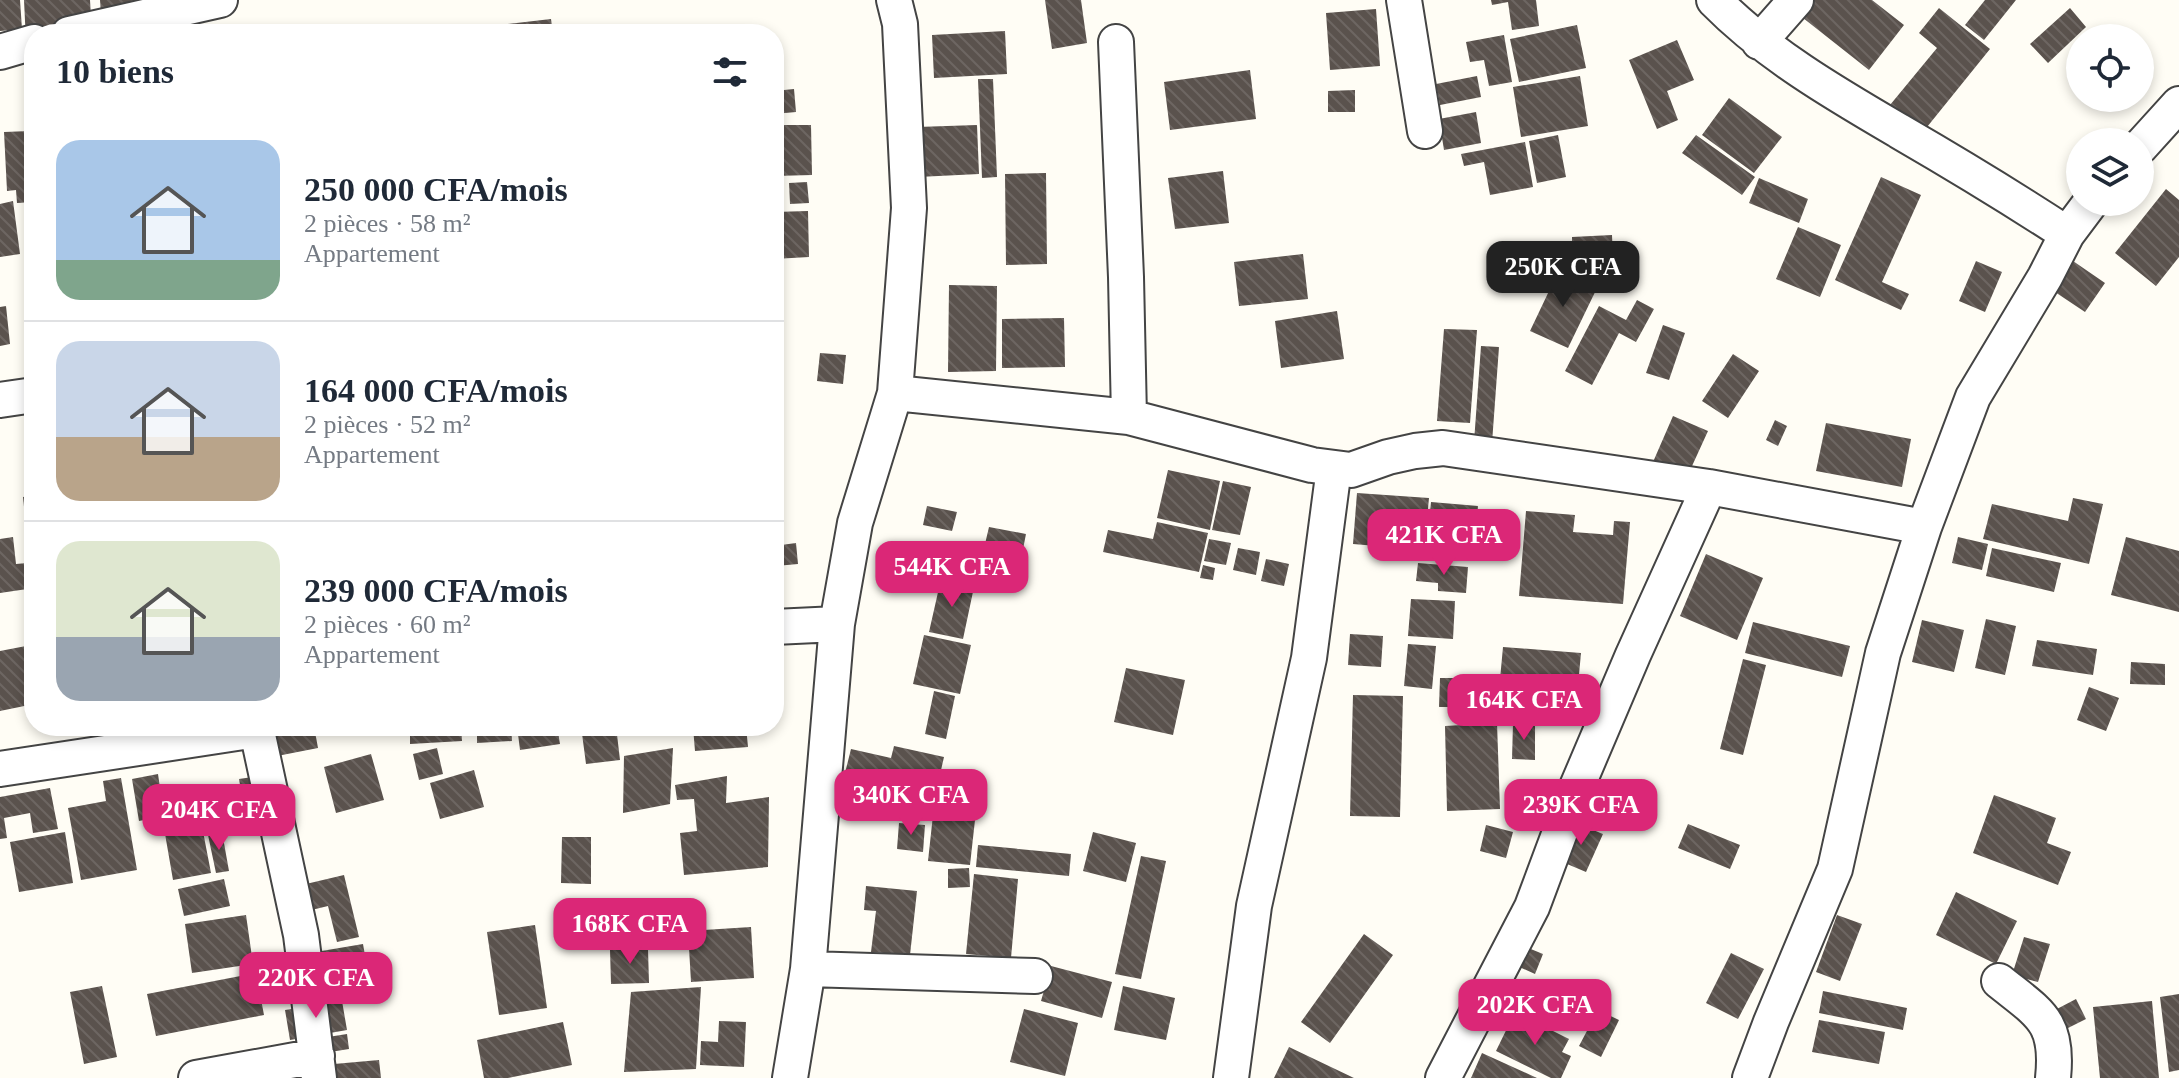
<!DOCTYPE html>
<html lang="fr">
<meta charset="utf-8">
<style>
body{margin:0;font-family:"Times New Roman",serif;background:#f6f6f7;color:#1f2937;height:100vh;display:flex;flex-direction:column;font-size:30px;white-space:nowrap}
*{box-sizing:border-box;margin:0}
p{font-size:26px;color:#747a83}
.icon{flex:none;width:44px;height:44px;fill:none;stroke:currentColor;stroke-width:2;stroke-linecap:round;stroke-linejoin:round}
.map{position:relative;flex:1;overflow:hidden}
.details{position:absolute;left:24px;top:24px;width:760px;height:712px;display:flex;flex-direction:column;background:#fff;border-radius:32px;box-shadow:0 4px 12px #0003}
.details>*{flex:none}
.controls{position:absolute;left:2066px;top:24px;display:grid;gap:16px}
.controls a{display:grid;place-items:center;width:88px;height:88px;border-radius:50%;background:#fff;box-shadow:0 4px 12px #0003;font-size:40px}
.price{position:absolute;translate:-50% -68px;padding:0 18px;border-radius:16px;background:#db2777;color:#fff;font-size:26px;line-height:52px;filter:drop-shadow(0 2px 4px #0008)}
.price::after{content:'';position:absolute;left:50%;top:48px;width:24px;height:18px;margin-left:-12px;background:inherit;clip-path:polygon(0 0,100% 0,50% 100%)}
.price.active{background:#222;color:#fff}
ul{padding:0;list-style:none}
li{display:flex;align-items:center;gap:24px;height:200px;padding:0 32px}
li+li{border-top:2px solid #e0e1e3}
li span{display:grid;place-items:center;flex:none;width:224px;height:160px;border-radius:24px;color:#555}
li>.icon{margin-inline-start:auto}
span .icon{width:96px;height:96px;fill:#fffc;stroke-width:1}
li b{font-size:34px}
h2{display:flex;justify-content:space-between;align-items:center;height:96px;padding:0 32px;font-size:34px}
.map>svg:first-child{display:block}
.building{fill:url(#building-back-hatch)}
.lines{fill:none;stroke-linecap:round;stroke-linejoin:round}
.street-casing{stroke:#444;stroke-width:38}
.street{stroke:#fff;stroke-width:34}
</style>
<div class="map">
<svg width="2179" height="1078" viewBox="0 0 2179 1078">
<defs>
<pattern id="building-back-hatch" width="6" height="6" patternUnits="userSpaceOnUse" patternTransform="scale(2)"><rect width="6" height="6" fill="#5a524d"/><path d="M-1 5l2 2M0 0l6 6M5-1l2 2" fill="none" stroke="#6d6662"/></pattern>
</defs>
<rect width="100%" height="100%" fill="#fffdf5"/>
<!-- building -->
<path class="building" d="M0 0H20L22 29 0 31Z
M24 0H90L92 34H34L26 42Z
M100 0H157L101 14Z
M1045 0H1081L1087 43 1052 49Z
M1491 0H1536L1539 26 1512 30 1508 2 1492 5Z
M1810 0H1872L1904 25 1869 70 1798 14Z
M1985 0H2016L1984 40 1965 25Z
M1939 8 1990 49 1923 132 1890 105 1937 48 1919 33Z
M2070 8 2086 27 2048 63 2030 44Z
M1376 9 1380 66 1330 70 1326 13Z
M551 19 553 34H500L499 25Z
M1577 25 1586 68 1519 82 1510 39Z
M1005 31 1007 74 934 78 932 35Z
M1504 35 1512 82 1489 86 1484 60 1470 62 1466 42Z
M1677 40 1694 80 1667 91 1678 120 1657 129 1629 60Z
M1250 70 1256 119 1170 130 1164 82Z
M1477 76 1481 97 1440 105 1436 84Z
M1580 76 1588 126 1521 137 1513 87Z
M978 79H993L997 177 982 178Z
M794 89 796 112 774 114V91Z
M1355 90V112H1328V91Z
M1729 98 1782 137 1754 173 1702 135Z
M1476 112 1481 143 1444 150 1439 119Z
M774 125H811L812 175 774 176Z
M977 125 979 174 918 177 917 127Z
M30 131 34 202 17 203 16 190 7 191 4 132Z
M1558 135 1566 177 1537 183 1529 141Z
M1696 135 1755 177 1742 195 1682 153Z
M1525 142 1533 187 1490 195 1484 162 1464 166 1461 154Z
M1223 171 1229 223 1175 229 1168 178Z
M1046 173 1047 264 1006 265 1005 174Z
M1881 177 1921 195 1882 282 1909 294 1901 310 1835 280Z
M1759 178 1808 199 1799 223 1749 203Z
M782 181 783 207H774V182Z
M807 182 809 203 790 204 789 183Z
M2166 189 2179 200V257L2156 286 2115 253Z
M13 201 20 254 0 257V204Z
M808 211 809 257 774 259V212Z
M1798 227 1841 245 1820 297 1776 279Z
M1612 235 1613 259 1572 261V237Z
M1531 249 1532 272H1503V250Z
M1303 254 1308 299 1239 306 1234 262Z
M1976 261 2002 272 1985 312 1959 301Z
M2073 261 2105 283 2085 312 2052 290Z
M1559 270 1597 288 1568 348 1530 331Z
M949 285 997 286 996 371 948 372Z
M1637 300 1654 309 1636 342 1619 333 1592 385 1565 371 1599 306 1626 320Z
M6 306 10 344 0 346V307Z
M1337 311 1344 359 1281 368 1275 321Z
M1064 318 1065 367 1002 368V319Z
M1663 325 1685 333 1669 380 1646 373Z
M1444 329 1477 330 1470 423 1437 421Z
M1481 346 1499 347 1492 443 1474 442Z
M820 353 846 355 843 384 817 381Z
M1733 354 1759 371 1728 418 1702 401Z
M1673 416 1708 431 1687 477 1653 462Z
M1775 420 1787 426 1778 446 1766 440Z
M1826 423 1911 439 1902 487 1816 471Z
M1168 470 1220 481 1210 530 1157 518Z
M1223 481 1251 487 1240 535 1212 530Z
M1357 493 1429 498 1424 550 1353 544Z
M34 495V525L26 526 23 497Z
M2073 498 2103 504 2089 564 1983 539 1992 504 2068 521Z
M1431 502 1478 506 1473 561 1426 557Z
M927 506 957 512 952 531 923 525Z
M1526 511 1575 515 1573 532 1613 535 1614 521 1630 522 1623 604 1519 596Z
M1157 522 1208 533 1199 572 1103 552 1108 530 1153 539Z
M989 527 1026 534 1019 569 981 561Z
M34 535V588L0 593V539L13 537 16 564 27 563 24 536Z
M1958 537 1988 544 1982 570 1952 563Z
M2126 537 2179 551V612L2111 595Z
M1209 539 1231 543 1226 565 1204 561Z
M796 543 798 564 776 566 774 546Z
M1238 548 1260 552 1256 575 1233 570Z
M1992 548 2061 563 2054 592 1986 576Z
M1706 554 1763 578 1737 640 1680 616Z
M1266 559 1289 564 1284 586 1261 581Z
M1418 563 1468 567 1466 593 1438 591V583L1416 581Z
M1203 565 1215 568 1213 580 1200 578Z
M941 579 974 587 963 639 929 632Z
M1411 599 1455 601 1453 639 1408 636Z
M1986 619 2016 626 2005 675 1975 668Z
M1922 620 1964 630 1954 672 1912 662Z
M1753 622 1850 646 1842 677 1745 653Z
M1350 634 1383 636 1381 667 1348 665Z
M924 635 971 645 960 694 913 684Z
M2037 640 2097 649 2093 675 2032 666Z
M1408 644 1436 646 1432 689 1404 686Z
M26 646 34 687V704L0 711V651Z
M1503 647 1581 653 1576 707 1498 701Z
M1743 659 1766 665 1743 755 1720 749Z
M2131 662 2165 664V685L2130 684Z
M1126 668 1185 680 1173 735 1114 722Z
M1440 678H1490L1491 707H1439Z
M2089 687 2119 698 2106 731 2077 720Z
M934 691 955 696 946 739 925 734Z
M1353 695 1403 696 1400 817 1350 816Z
M1497 723 1500 809 1447 811 1445 726Z
M1513 724 1535 725V760L1512 759Z
M245 726H314L318 748 252 761Z
M410 726H461L462 741 410 744Z
M477 726H511L512 741 477 743Z
M517 726H557L560 744 520 750Z
M581 726H616L620 760 586 764Z
M709 726H746L748 747 695 751 693 727Z
M894 746 944 757 934 801 843 781 851 749 891 758Z
M437 748 443 774 419 780 413 754Z
M673 748 670 804 623 813 624 756Z
M371 754 384 800 336 813 324 767Z
M474 770 484 807 440 819 430 783Z
M158 774 164 816 139 821 132 779Z
M265 775 274 828 248 832 239 779Z
M727 776 726 803 769 797 768 867 684 875 680 833 697 831 694 799 677 800 675 785Z
M121 778 137 870 81 880 68 808 106 801 103 781Z
M50 788 58 829 33 833 30 813 4 818 7 838 0 839V797Z
M1994 795 2056 818 2047 843 2071 852 2058 885 1973 853Z
M933 815 975 820 970 865 928 861Z
M201 821 211 873 173 880 164 828Z
M899 823 925 825 923 852 897 849Z
M1576 823 1603 834 1586 872 1560 861Z
M1688 824 1740 845 1730 869 1678 848Z
M1486 825 1513 832 1506 858 1480 851Z
M65 832 73 883 19 892 10 842Z
M222 832 229 871 216 873 208 835Z
M1093 832 1136 843 1126 882 1083 871Z
M562 837H591V884L561 883Z
M978 845 1071 854 1069 876 976 867Z
M1141 856 1166 861 1141 979 1115 974Z
M969 868 970 887 948 888V869Z
M974 874 1018 879 1011 958 966 954Z
M344 875 359 937 337 942 328 906 295 914 289 888Z
M224 879 230 906 184 916 178 889Z
M866 886 917 891 910 955 871 952 876 911 864 910Z
M1956 892 2017 921 1996 964 1936 935Z
M660 909H684V936L660 937Z
M246 915 253 964 192 973 185 924Z
M1837 915 1862 924 1840 981 1816 972Z
M535 925 547 1008 499 1015 487 932Z
M751 927 754 978 691 982 688 931Z
M1364 934 1393 955 1330 1043 1301 1022Z
M2024 937 2050 944 2038 982 2012 975Z
M1516 943 1543 954 1535 974 1508 962Z
M363 944 371 990 300 1002 292 956Z
M648 949 649 983 611 984 610 950Z
M1731 953 1764 969 1738 1019 1706 1003Z
M1051 966 1112 982 1102 1018 1041 1001Z
M256 973 264 1015 156 1036 147 994Z
M102 986 117 1057 84 1064 70 992Z
M1123 986 1175 998 1166 1040 1114 1030Z
M701 987 696 1069 624 1072 631 992Z
M1823 991 1907 1008 1903 1030 1819 1013Z
M2179 994V1070L2169 1072 2160 997Z
M2076 999 2086 1019 2064 1030 2055 1010Z
M342 1001 347 1030 290 1040 285 1010Z
M2152 1001 2159 1078H2100L2093 1007Z
M1024 1009 1078 1023 1065 1076 1010 1062Z
M1598 1010 1619 1020 1601 1057 1579 1046Z
M1515 1012 1569 1039 1562 1052 1571 1056 1561 1078H1551L1496 1051Z
M1819 1020 1885 1032 1879 1064 1812 1052Z
M719 1021 746 1022 744 1067 700 1065 701 1041 718 1042Z
M563 1022 572 1065 508 1078H484L477 1040Z
M347 1034 349 1049 330 1052 328 1037Z
M1289 1047 1354 1078H1274Z
M1482 1053 1537 1078H1471Z
M379 1060 381 1078H336L334 1064Z"/>
<g class="lines">
<!-- street casing -->
<g class="street-casing">
<path id="street" d="M1404 0 1425 131
M1714 0C1767 54 1834 93 1899 131 1956 164 2012 198 2067 234
M69 34 220 0
M1116 42 1126 277 1129 417
M1759 42 1796 0
M0 52 34 42
M2140 147 2179 104
M895 393 1129 417 1312 465 1351 470 1388 457 1415 451 1443 448 1709 487 1924 527
M0 400 34 395
M774 627 837 624
M256 726 301 935 319 1078
M0 769 257 730
M808 969 1035 976
M1999 981C2040 1014 2059 1021 2053 1078
M196 1078 317 1056
M790 1078 808 969 837 624 855 523 895 393 909 208 900 24 894 0
M1231 1078 1254 906 1309 658 1334 468
M1443 1078 1532 907 1576 789 1633 655 1709 487
M1750 1078 1771 1022 1835 869 1883 653 1924 527 1973 397 2045 277 2067 234 2091 202"/>
</g>
<!-- street -->
<use href="#street" class="street"/>
</g>
</svg>
<div class="controls">
<a><svg class="icon" aria-label="locate" viewBox="0 0 24 24"><circle cx="12" cy="12" r="6"/><path d="M12 2v4M12 18v4M2 12h4M18 12h4"/></svg></a>
<a><svg class="icon" aria-label="layers" viewBox="0 0 24 24"><path d="M12 4l9 5-9 5-9-5zM3 14l9 5 9-5"/></svg></a>
</div>
<b class="price active" style="left:1563px;top:309px">250K CFA</b>
<b class="price" style="left:1444px;top:577px">421K CFA</b>
<b class="price" style="left:952px;top:609px">544K CFA</b>
<b class="price" style="left:1524px;top:742px">164K CFA</b>
<b class="price" style="left:911px;top:837px">340K CFA</b>
<b class="price" style="left:1581px;top:847px">239K CFA</b>
<b class="price" style="left:219px;top:852px">204K CFA</b>
<b class="price" style="left:630px;top:966px">168K CFA</b>
<b class="price" style="left:316px;top:1020px">220K CFA</b>
<b class="price" style="left:1535px;top:1047px">202K CFA</b>
<section class="details">
<h2>10 biens<svg class="icon" aria-label="filters" viewBox="0 0 24 24"><path d="M4 7h16M4 17h16"/><circle cx="9" cy="7" r="2"/><circle cx="15" cy="17" r="2"/></svg></h2>
<ul>
<li><span style="background:linear-gradient(#a9c7e8 75%,#7fa58c 0)"><svg class="icon" aria-label="home" viewBox="0 0 24 24"><path d="M3 11l9-7 9 7M6 9v11h12V9"/></svg></span><div><b>250 000 CFA/mois</b><p>2 pièces · 58 m²</p><p>Appartement</p></div></li>
<li><span style="background:linear-gradient(#c9d6e8 60%,#b9a48a 0)"><svg class="icon" aria-label="home" viewBox="0 0 24 24"><path d="M3 11l9-7 9 7M6 9v11h12V9"/></svg></span><div><b>164 000 CFA/mois</b><p>2 pièces · 52 m²</p><p>Appartement</p></div></li>
<li><span style="background:linear-gradient(#dfe7d0 60%,#9aa5b1 0)"><svg class="icon" aria-label="home" viewBox="0 0 24 24"><path d="M3 11l9-7 9 7M6 9v11h12V9"/></svg></span><div><b>239 000 CFA/mois</b><p>2 pièces · 60 m²</p><p>Appartement</p></div></li>
</ul>
</section>
</div>
